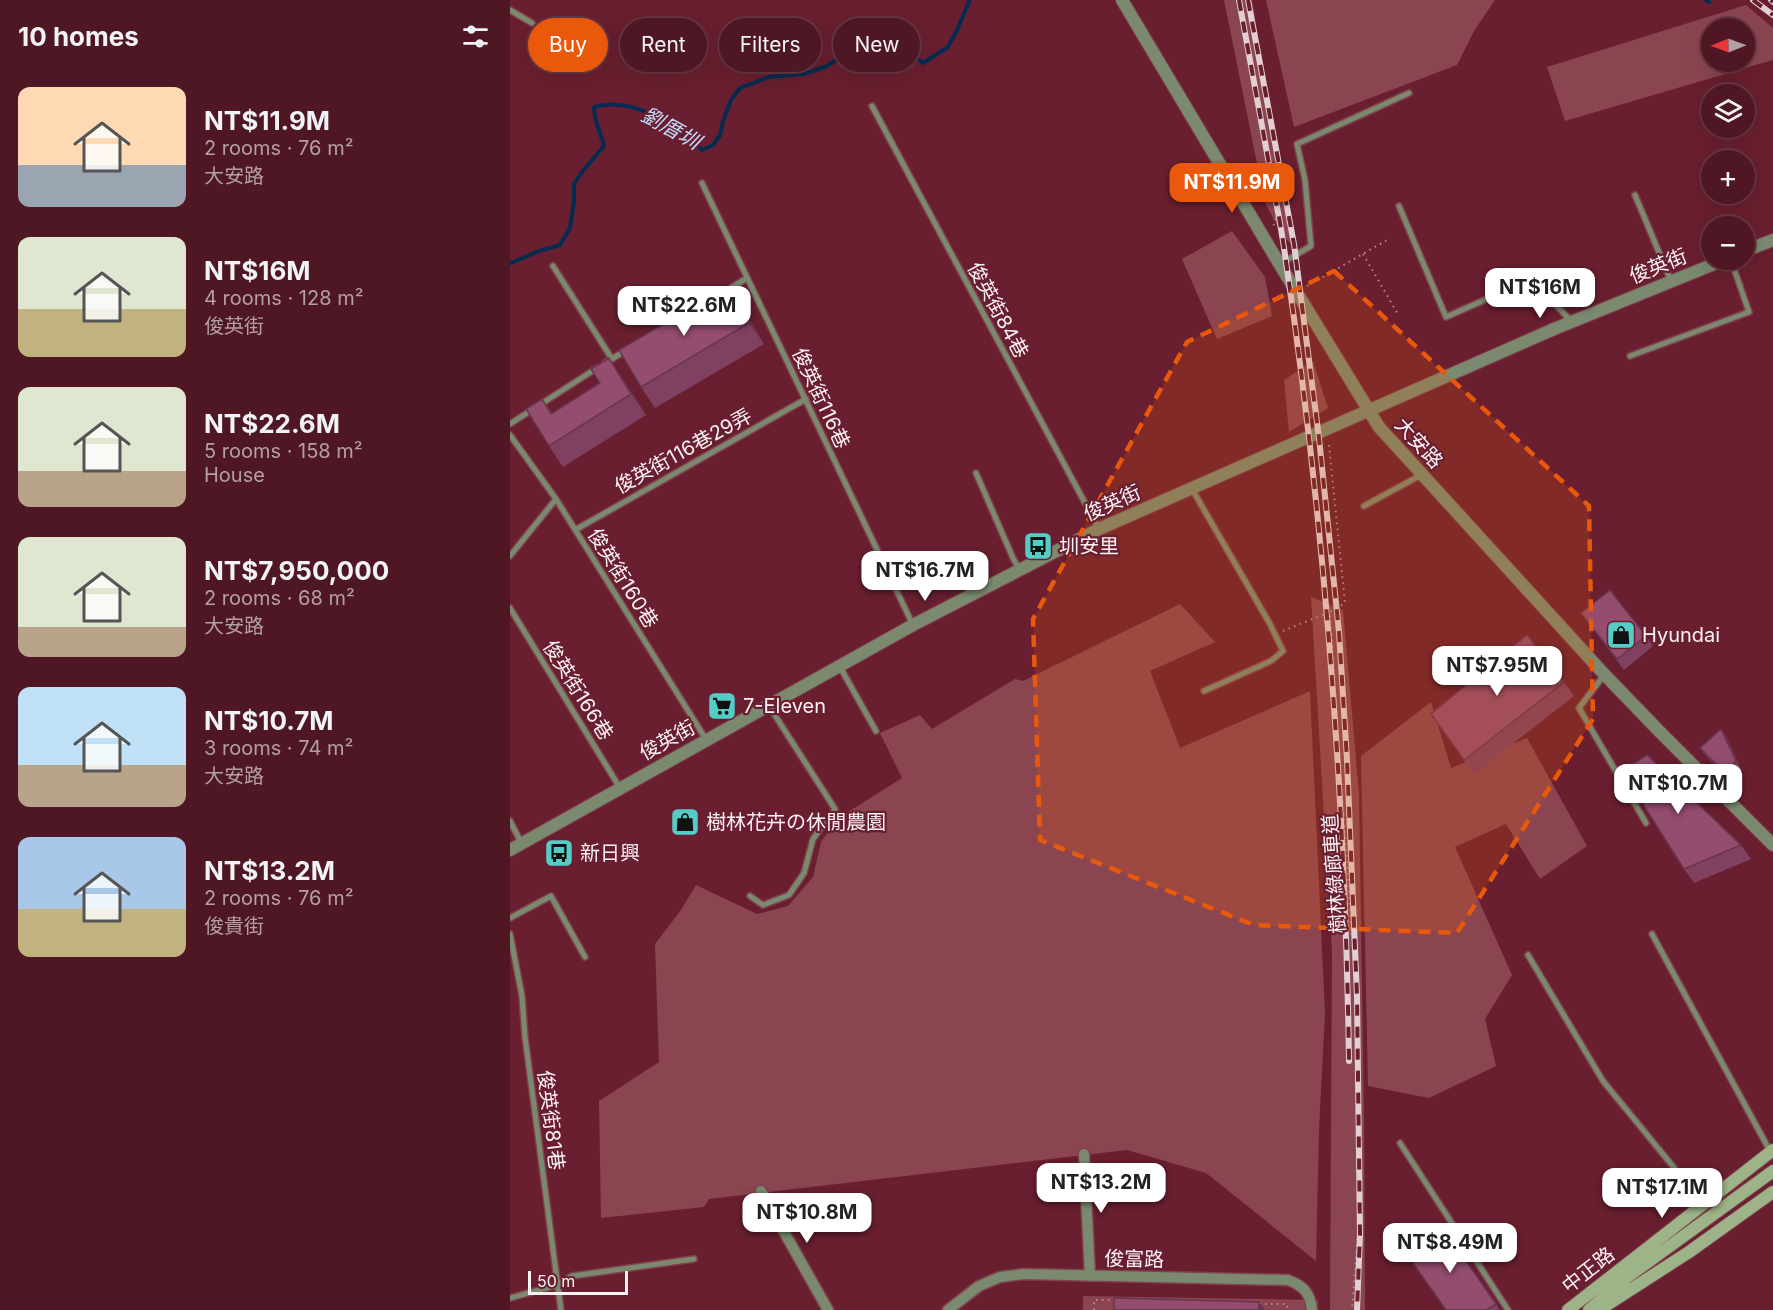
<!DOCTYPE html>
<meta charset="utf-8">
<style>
body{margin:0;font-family:Inter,"Noto Sans TC","Noto Sans JP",sans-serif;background:#55202c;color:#f1f3f6;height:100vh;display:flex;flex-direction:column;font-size:22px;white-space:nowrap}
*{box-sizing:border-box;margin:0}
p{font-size:20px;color:#b39fa6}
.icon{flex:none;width:33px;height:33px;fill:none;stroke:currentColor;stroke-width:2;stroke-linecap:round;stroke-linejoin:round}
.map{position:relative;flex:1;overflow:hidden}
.details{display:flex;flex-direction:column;background:#4f1724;width:510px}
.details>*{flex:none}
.top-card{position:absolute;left:18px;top:18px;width:570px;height:54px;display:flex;gap:12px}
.needle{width:39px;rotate:269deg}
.tools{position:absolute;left:1191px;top:18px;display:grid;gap:12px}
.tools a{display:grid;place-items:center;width:54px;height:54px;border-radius:50%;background:#4f1724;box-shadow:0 6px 24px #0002,0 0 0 2px #663641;font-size:30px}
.scale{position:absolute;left:18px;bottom:15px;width:100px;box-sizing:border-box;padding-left:6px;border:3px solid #faf1f2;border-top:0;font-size:16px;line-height:21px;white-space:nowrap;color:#faf1f2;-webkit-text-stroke:4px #691f30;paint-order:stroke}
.price{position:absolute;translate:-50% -51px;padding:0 14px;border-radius:12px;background:#fff;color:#222;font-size:20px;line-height:39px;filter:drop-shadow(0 2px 3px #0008)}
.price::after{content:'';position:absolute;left:50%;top:36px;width:18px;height:14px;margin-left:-9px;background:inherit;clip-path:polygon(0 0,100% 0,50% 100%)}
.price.on{background:#ea580c;color:#fff}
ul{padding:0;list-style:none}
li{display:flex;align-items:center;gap:18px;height:150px;padding:0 18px}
li span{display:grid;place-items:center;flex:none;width:168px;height:120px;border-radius:12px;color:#555}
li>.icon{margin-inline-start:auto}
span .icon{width:72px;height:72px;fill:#fffc;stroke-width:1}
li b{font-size:26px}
h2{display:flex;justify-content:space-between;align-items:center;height:72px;padding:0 18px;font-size:26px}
.pill{padding:0 21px;border-radius:27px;background:#4f1724;box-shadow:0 6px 24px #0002,0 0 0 2px #663641;font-size:21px;line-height:54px}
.pill.on{background:#ea580c;color:#fff}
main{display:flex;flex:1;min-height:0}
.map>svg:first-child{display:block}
.green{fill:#8b4551;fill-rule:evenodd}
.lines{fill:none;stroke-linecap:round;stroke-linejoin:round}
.stream{stroke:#042c51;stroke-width:4}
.service-casing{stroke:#80414f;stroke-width:8}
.minor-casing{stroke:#80414f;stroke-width:13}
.tertiary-casing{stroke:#80414f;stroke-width:14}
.secondary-casing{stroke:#80414f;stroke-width:14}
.path{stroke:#b48b94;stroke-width:2;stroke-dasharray:1.5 4.5;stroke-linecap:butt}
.service{stroke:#7b8a6e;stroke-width:5}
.minor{stroke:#7b8a6e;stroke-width:10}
.tertiary{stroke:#7b8a6e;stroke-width:12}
.secondary{stroke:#9db488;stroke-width:12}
.rail-casing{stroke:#e2cfd2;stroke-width:6}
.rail{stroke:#691f30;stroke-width:4;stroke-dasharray:11;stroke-linecap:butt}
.wall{fill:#7f415f}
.shaded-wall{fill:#68354e}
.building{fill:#944c6f;stroke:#68354e;stroke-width:1.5}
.marked{fill:#e8590c;fill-opacity:0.2;stroke:#e8590c;stroke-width:4.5;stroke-dasharray:12 8;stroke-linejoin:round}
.labels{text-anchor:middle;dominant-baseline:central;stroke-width:4.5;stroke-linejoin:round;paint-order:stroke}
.street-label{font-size:20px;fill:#faf1f2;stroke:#691f30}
.poi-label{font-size:20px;fill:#faf1f2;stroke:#691f30;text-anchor:start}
.water-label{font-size:21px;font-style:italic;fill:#c0dbfa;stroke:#691f30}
</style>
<main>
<section class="details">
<h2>10 homes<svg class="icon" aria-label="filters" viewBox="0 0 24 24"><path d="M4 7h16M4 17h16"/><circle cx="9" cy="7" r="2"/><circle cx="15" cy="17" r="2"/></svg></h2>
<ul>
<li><span style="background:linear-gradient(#ffd9b3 65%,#9aa5b1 0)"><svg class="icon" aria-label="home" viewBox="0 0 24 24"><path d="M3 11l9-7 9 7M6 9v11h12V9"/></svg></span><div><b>NT$11.9M</b><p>2 rooms · 76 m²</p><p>大安路</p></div></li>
<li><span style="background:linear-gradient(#dfe7d0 60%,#c2b280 0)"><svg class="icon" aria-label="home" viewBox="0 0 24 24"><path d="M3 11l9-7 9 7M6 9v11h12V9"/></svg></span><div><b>NT$16M</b><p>4 rooms · 128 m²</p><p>俊英街</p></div></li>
<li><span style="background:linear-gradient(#dfe7d0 70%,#b9a48a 0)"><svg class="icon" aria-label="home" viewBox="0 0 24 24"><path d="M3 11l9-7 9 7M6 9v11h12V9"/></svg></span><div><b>NT$22.6M</b><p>5 rooms · 158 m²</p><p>House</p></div></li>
<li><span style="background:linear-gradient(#dfe7d0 75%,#b9a48a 0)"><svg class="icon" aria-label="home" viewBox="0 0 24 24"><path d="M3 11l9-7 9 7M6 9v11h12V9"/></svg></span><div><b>NT$7,950,000</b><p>2 rooms · 68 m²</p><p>大安路</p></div></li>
<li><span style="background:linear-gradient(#bfe0f5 65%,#b9a48a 0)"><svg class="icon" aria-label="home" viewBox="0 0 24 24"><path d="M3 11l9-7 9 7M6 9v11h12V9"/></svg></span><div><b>NT$10.7M</b><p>3 rooms · 74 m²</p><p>大安路</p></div></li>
<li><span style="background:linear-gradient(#a9c7e8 60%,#c2b280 0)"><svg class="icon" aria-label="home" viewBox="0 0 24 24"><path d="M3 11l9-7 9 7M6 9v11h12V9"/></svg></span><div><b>NT$13.2M</b><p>2 rooms · 76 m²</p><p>俊貴街</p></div></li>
</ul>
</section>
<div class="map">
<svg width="1263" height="1310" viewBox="0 0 1263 1310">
<rect width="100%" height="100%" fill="#691f30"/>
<!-- green -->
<path class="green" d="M714 0H742L783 247 770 231 755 203Z
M756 0H985L964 31 947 65 784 127Z
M1236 5 1263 28V60L1055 121 1037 67ZM1202 28H1234V62H1202Z
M722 231 755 277 762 316 707 339 672 259Z
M803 361 818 408 779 432 774 380Z
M801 597 833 610 849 794 854 1116 855 1310H820L822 951Z
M670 604 705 642 640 671 670 748 800 691 815 1013 809 1129 806 1261 696 1173 617 1150 199 1199 194 1207 91 1218 89 1101 149 1062 145 944 171 910 186 885 247 914 278 906 303 877 311 842 327 819 392 778 370 733 410 715 422 729 505 679 513 681Z
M921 702 941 768 1017 738 1077 846 1030 879 996 824 945 847 1002 975 975 1019 986 1066 919 1098 858 1086 851 756Z
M573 1296 808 1300V1310H573Z"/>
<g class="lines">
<!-- stream -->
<path class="stream" d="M1196 0 1199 2
M0 262 1 263 29 251 50 245 60 228 64 201V184L72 172 94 146C91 132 84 122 84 107 122 96 165 124 192 150L203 145 210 135 213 121 221 100 230 88 259 77 294 74 317 66 334 55 347 44 366 36 393 46 413 63 438 47 447 30 460 0"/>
<!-- service casing -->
<g class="service-casing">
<path id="service" d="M0 10 22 23
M362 106 589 529
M192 183 403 625
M1125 195 1161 281
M889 206 936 317 1022 279 1060 320
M770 264 801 246 795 180 787 144 899 93
M43 266 102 359
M216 291 237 278
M1120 356 1239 312 1221 260
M95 363 115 351
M0 424 87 368
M0 435 46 499 197 741
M466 473 503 558 509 569
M682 489 760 624 773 651 761 661 694 691
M854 506 911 475
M65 530 296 399
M0 556 46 499
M0 608 110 788
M330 667 366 731
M1094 675 1069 708 1136 823
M0 821 12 844
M240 896 253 905 279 895 294 873 303 839 325 809 259 706
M0 918 41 896 75 957
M0 934 12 996 15 1037 51 1310
M1142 934 1260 1151
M1018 955 1093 1081 1193 1203
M890 1143 998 1310
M0 1298 47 1285 62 1276 184 1259"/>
</g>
<!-- minor casing -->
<g class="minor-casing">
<path id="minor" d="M574 1154 580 1276
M251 1191 318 1310
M438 1310 469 1286 490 1277 514 1274 778 1280C794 1286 800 1293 802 1310"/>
</g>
<!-- tertiary casing -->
<g class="tertiary-casing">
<path id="tertiary" d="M612 0 770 265 869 427 1094 674 1149 731 1263 845
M1234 251 1263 240
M0 850 403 625 589 529 1044 329 1214 260"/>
</g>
<!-- secondary casing -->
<g class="secondary-casing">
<path id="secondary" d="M1058 1310 1263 1150
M1079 1310 1116 1278 1263 1171
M1089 1310 1179 1252 1263 1192"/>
</g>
<!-- path -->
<path class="path" d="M728 0 767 215 763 227
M853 254 889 316
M797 286 879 239
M819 445 835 603 820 612 847 1014 848 1231 842 1310
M773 631 820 612
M749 1304H777V1310
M584 1310V1300H605"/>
<!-- service -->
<use href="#service" class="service"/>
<!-- minor -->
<use href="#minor" class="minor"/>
<!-- tertiary -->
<use href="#tertiary" class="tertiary"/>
<!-- secondary -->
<use href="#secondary" class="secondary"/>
<!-- rail casing -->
<g class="rail-casing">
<path id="rail" d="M729 0C739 55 749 109 759 164 764 192 770 220 774 248 814 517 835 789 839 1061
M738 0 784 244 809 438 829 632 837 760 847 996 850 1234 847 1310
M1243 0 1263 15
M1261 0 1263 2"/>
</g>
<!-- rail -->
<use href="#rail" class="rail"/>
</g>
<!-- wall -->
<path class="wall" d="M218 286 232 307 254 344 145 408 131 387Z
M113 379 136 415 53 467 39 446 32 399 42 413Z
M1071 613 1136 636 1143 646 1114 670Z
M1054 682 1064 696 964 774 921 714Z
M1211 729 1216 736 1231 769 1220 780 1195 755 1190 748Z
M1231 845 1241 859 1184 883 1174 869Z
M933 1228 990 1310H936Z"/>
<!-- shaded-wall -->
<path class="shaded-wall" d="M218 286 232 307 254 344 239 323Z
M99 358 113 379 136 415 121 394Z
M1211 729 1216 736 1231 769 1226 761Z
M749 1302 755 1310H749Z"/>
<!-- building -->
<path class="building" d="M218 286 239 323 131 387 109 350Z
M99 358 121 394 39 446 16 409 32 399 41 414 90 383 81 369Z
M1100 590 1136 636 1107 659 1071 613Z
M1017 635 1054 682 954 760 921 714Z
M1211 729 1226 761 1215 773 1190 748Z
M1137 755 1231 845 1174 869 1112 771Z
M933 1228 986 1304 976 1310H936L896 1253Z
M604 1298 749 1302V1310H604Z"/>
<!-- marked area -->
<path class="marked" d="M824 271 1079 506 1083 719 947 933 744 925 530 840 523 619 677 342Z"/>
<!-- icons -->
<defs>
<g id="bus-square" transform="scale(1.5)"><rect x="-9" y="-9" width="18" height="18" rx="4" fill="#54cdc7" stroke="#691f30"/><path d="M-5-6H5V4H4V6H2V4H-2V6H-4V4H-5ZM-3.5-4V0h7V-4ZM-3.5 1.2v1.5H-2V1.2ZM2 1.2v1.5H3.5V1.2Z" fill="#111"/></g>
<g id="shop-square" transform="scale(1.5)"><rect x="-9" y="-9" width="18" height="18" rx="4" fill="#54cdc7" stroke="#691f30"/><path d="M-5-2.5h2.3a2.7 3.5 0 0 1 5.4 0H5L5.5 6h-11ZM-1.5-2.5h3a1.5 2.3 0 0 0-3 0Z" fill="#111"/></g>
<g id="supermarket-square" transform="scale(1.5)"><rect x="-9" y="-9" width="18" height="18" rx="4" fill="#54cdc7" stroke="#691f30"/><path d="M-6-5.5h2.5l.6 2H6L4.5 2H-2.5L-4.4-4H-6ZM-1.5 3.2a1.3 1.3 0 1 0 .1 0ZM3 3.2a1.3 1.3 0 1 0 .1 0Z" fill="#111"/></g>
</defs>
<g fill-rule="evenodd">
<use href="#bus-square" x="528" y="546"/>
<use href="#shop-square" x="1111" y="635"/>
<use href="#supermarket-square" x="212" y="706"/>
<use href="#shop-square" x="175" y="822"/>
<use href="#bus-square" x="49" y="853"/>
</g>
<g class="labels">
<!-- street labels -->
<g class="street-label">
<text transform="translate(1148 266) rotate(-22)">俊英街</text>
<text transform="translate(488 310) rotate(62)">俊英街84巷</text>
<text transform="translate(311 398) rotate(65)">俊英街116巷</text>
<text transform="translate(909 443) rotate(48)">大安路</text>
<text transform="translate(173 451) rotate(-29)">俊英街116巷29弄</text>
<text transform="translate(602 503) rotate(-24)">俊英街</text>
<text transform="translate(113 578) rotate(58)">俊英街160巷</text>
<text transform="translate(68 690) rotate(58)">俊英街166巷</text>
<text transform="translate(157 740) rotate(-29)">俊英街</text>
<text transform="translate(824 874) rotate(-94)">樹林綠廊車道</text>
<text transform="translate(41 1120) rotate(83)">俊英街81巷</text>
<text transform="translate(624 1259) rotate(1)">俊富路</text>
<text transform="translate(1078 1270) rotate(-38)">中正路</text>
</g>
<!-- poi labels -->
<g class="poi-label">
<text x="549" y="546">圳安里</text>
<text x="1132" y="635">Hyundai</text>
<text x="233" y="706">7-Eleven</text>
<text x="196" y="822">樹林花卉の休閒農園</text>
<text x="70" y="853">新日興</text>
</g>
<!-- water labels -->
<g class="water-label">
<text transform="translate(161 128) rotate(29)">劉厝圳</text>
</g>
</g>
</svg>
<div class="tools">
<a><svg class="needle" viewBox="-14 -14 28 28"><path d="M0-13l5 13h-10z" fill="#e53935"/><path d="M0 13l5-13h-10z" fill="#b39fa6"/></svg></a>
<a><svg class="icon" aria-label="layers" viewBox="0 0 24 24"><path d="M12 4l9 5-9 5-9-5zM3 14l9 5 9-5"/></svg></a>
<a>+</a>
<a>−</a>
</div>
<div class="scale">50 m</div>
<b class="price on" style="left:722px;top:214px">NT$11.9M</b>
<b class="price" style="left:1030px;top:319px">NT$16M</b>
<b class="price" style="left:174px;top:337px">NT$22.6M</b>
<b class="price" style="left:415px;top:602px">NT$16.7M</b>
<b class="price" style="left:987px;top:697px">NT$7.95M</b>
<b class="price" style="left:1168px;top:815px">NT$10.7M</b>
<b class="price" style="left:591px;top:1214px">NT$13.2M</b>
<b class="price" style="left:1152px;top:1219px">NT$17.1M</b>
<b class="price" style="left:297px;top:1244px">NT$10.8M</b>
<b class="price" style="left:940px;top:1274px">NT$8.49M</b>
<div class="top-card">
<a class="pill on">Buy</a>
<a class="pill">Rent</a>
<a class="pill">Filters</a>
<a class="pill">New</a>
</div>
</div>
</main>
